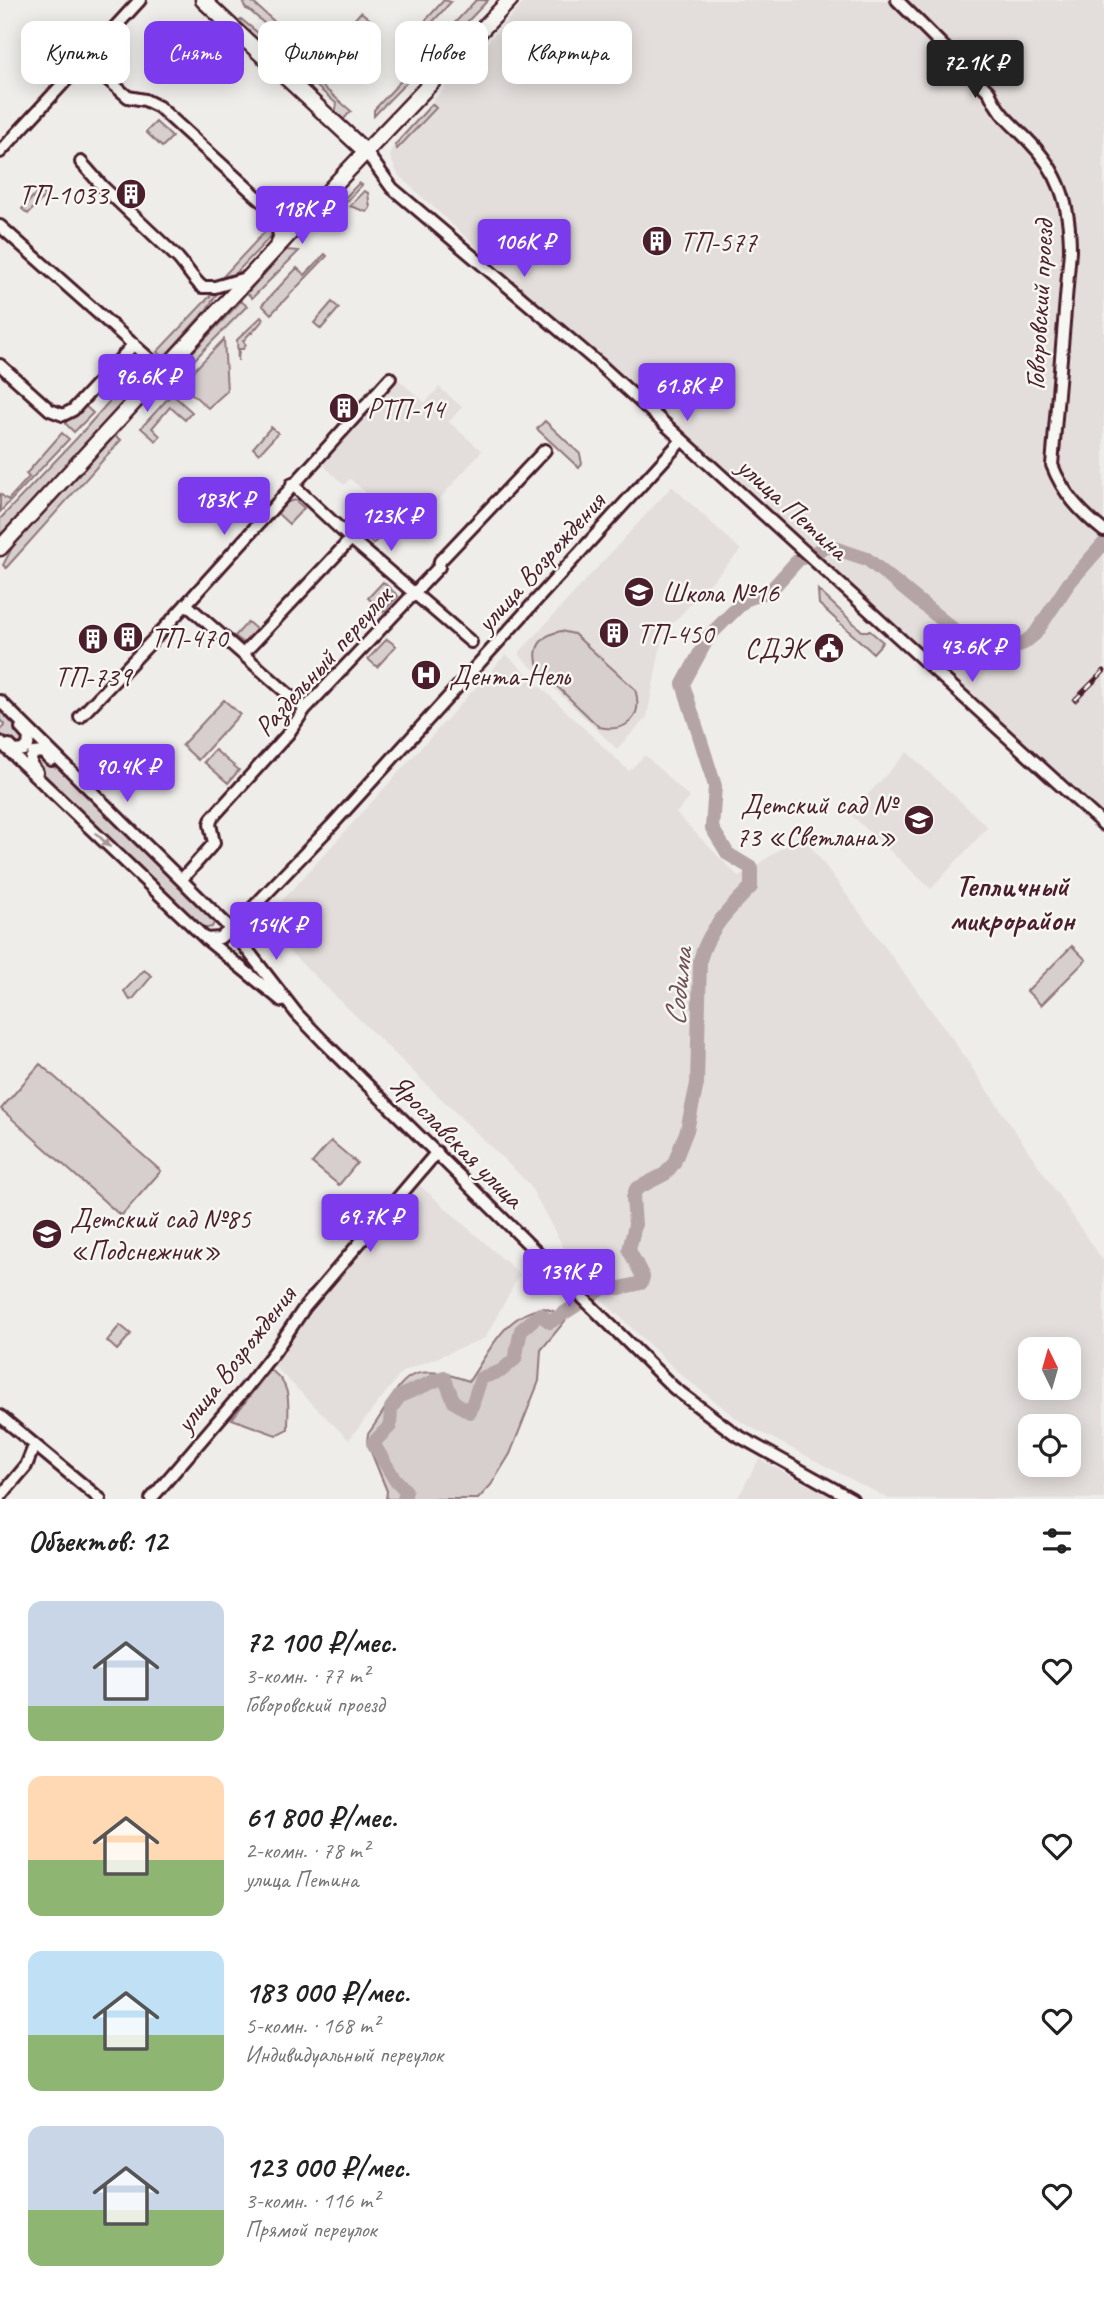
<!DOCTYPE html>
<html lang="ru">
<meta charset="utf-8">
<style>
body{margin:0;font-family:Caveat,sans-serif;background:#f2f2f2;color:#222;height:100vh;display:flex;flex-direction:column;font-size:26px;white-space:nowrap}
*{box-sizing:border-box;margin:0}
p{font-size:23px;color:#767676}
.icon{flex:none;width:38px;height:38px;fill:none;stroke:currentColor;stroke-width:2;stroke-linecap:round;stroke-linejoin:round}
.map{position:relative;height:1499px;overflow:hidden}
.details{display:flex;flex-direction:column;background:#fff;flex:1}
.details>*{flex:none}
.top-card{position:absolute;left:21px;top:21px;width:700px;height:63px;display:flex;gap:14px}
.needle{width:46px;rotate:355deg}
.fabs{position:absolute;left:1018px;top:1337px;display:grid;gap:14px}
.fabs a{display:grid;place-items:center;width:63px;height:63px;border-radius:14px;background:#fff;box-shadow:0 4px 18px #0003;font-size:35px}
.price{position:absolute;translate:-50% -60px;padding:0 16px;border-radius:7px;background:#7c3aed;color:#fff;font-size:23px;line-height:46px;filter:drop-shadow(0 2px 4px #0008)}
.price::after{content:'';position:absolute;left:50%;top:42px;width:21px;height:16px;margin-left:-10px;background:inherit;clip-path:polygon(0 0,100% 0,50% 100%)}
.price.current{background:#222;color:#fff}
ul{padding:0;list-style:none}
li{display:flex;align-items:center;gap:21px;height:175px;padding:0 28px}
li span{display:grid;place-items:center;flex:none;width:196px;height:140px;border-radius:14px;color:#555}
li>.icon{margin-inline-start:auto}
span .icon{width:84px;height:84px;fill:#fffc;stroke-width:1}
li b{font-size:30px}
h2{display:flex;justify-content:space-between;align-items:center;height:84px;padding:0 28px;font-size:30px}
.pill{padding:0 24px;border-radius:14px;background:#fff;box-shadow:0 4px 18px #0003;font-size:24px;line-height:63px}
.pill.current{background:#7c3aed;color:#fff}
.map>svg:first-child{display:block}
.built{fill:#e3dedc;fill-rule:evenodd}
.green{fill:#d7cfce;stroke:#90777c;stroke-width:2}
.lines{fill:none;stroke-linecap:round;stroke-linejoin:round}
.river{stroke:#b4a4a5;stroke-width:14}
.minor-casing{stroke:#4a1f2b;stroke-width:16}
.major-casing{stroke:#4a1f2b;stroke-width:19}
.minor{stroke:#f6f6f2;stroke-width:10}
.major{stroke:#f6f6f2;stroke-width:14}
.rail-casing{stroke:#4a1f2b;stroke-width:5}
.rail{stroke:#f6f6f2;stroke-width:2.5;stroke-dasharray:8;stroke-linecap:butt}
.oneway{fill:#a99598}
.labels{text-anchor:middle;dominant-baseline:central;stroke-width:5;stroke-linejoin:round;paint-order:stroke}
.poi-label{font-size:28px;fill:#4a1f2b;stroke:#f6f6f2;text-anchor:start}
.street-label{font-size:28px;fill:#4a1f2b;stroke:#f6f6f2}
.neighbourhood-label{font-size:30px;font-weight:bold;fill:#4a1f2b;stroke:#f6f6f2}
.water-label{font-size:30px;font-style:italic;fill:#6f4e56;stroke:#f6f6f2}
</style>
<div class="map">
<svg width="1104" height="1499" viewBox="0 0 1104 1499">
<rect width="100%" height="100%" fill="#efedea"/>
<filter id="ink" filterUnits="userSpaceOnUse"><feTurbulence type="fractalNoise" baseFrequency=".0143" numOctaves="2"/><feDisplacementMap in="SourceGraphic" scale="14" xChannelSelector="R" yChannelSelector="G"/><feConvolveMatrix kernelMatrix="1 2 1 2 8 2 1 2 1" color-interpolation-filters="sRGB"/></filter>
<g filter="url(#ink)">
<!-- built -->
<path class="built" d="M526 0H1104V820L398 175 390 157 393 144Z
M398 379 425 403 439 387 462 407 449 422 482 451 413 529 389 507 386 510 350 479 344 485 322 464Z
M672 486 741 550 663 634 647 717 617 749 518 654Z
M506 654 629 771 645 755 690 798 676 813 739 877 802 834 951 1037 1104 1262V1499H889L741 1422 679 1373 581 1280 529 1184 261 924ZM1031 1349H1069V1388H1031ZM1031 1426H1069V1465H1031Z
M907 752 988 827 931 889 850 814Z
M416 1182 520 1274 485 1338 402 1372 349 1440 270 1362 302 1326 298 1321Z
M759 1459 835 1499H737Z"/>
<!-- green -->
<path class="green" d="M444 0 451 2 416 40 414 38 424 22Z
M476 0H488C451 40 411 76 374 116V110Z
M247 1H251L276 23V36L274 39V32L249 10 246 9 243 4Z
M361 12 377 25 362 43 346 29Z
M241 19 290 59 294 64 293 67 288 68 238 22Z
M322 55 326 59 324 61 338 74 333 80 315 64Z
M306 72 351 111 343 120 335 113 337 104 315 85 309 88 301 80Z
M432 104 436 108 397 149 395 145Z
M156 122 172 137 162 147 146 132Z
M359 183 362 185 326 224V218Z
M39 190 45 196 28 214 22 209Z
M364 191 368 193 370 208 367 212 350 206Z
M274 222 273 234 237 272 218 282Z
M286 250 299 251 252 298 247 293Z
M325 254 327 256 271 314 262 305 297 268 305 275Z
M213 293 216 295 207 309 165 356H161L157 352Z
M241 301 247 306 193 361 191 354Z
M332 302 339 308 321 329 314 323Z
M261 317 263 320 252 333 251 332 243 341 246 345 243 349H239L238 361 237 340Z
M224 339 227 391 208 408 181 384Z
M137 370 145 377 100 430 0 535V519L77 438Z
M172 394 192 412 185 420 170 407 152 428 160 436 156 441 141 428Z
M83 404 93 413 74 432 66 424V420Z
M545 421 580 454 582 464 579 468 537 429Z
M271 427 278 433 259 454 253 448Z
M62 433 69 439 0 512V494L8 500 29 477 26 474Z
M115 436 121 440 6 568 3 565 13 546Z
M295 500 304 508 289 524 276 512 284 503Z
M366 517 384 533 373 544 356 527Z
M383 582 398 596 383 612 368 598Z
M818 590 862 631H870L883 642 873 653 819 604Z
M248 622 257 630 244 644 235 636Z
M561 631 574 634 635 689C644 718 626 733 599 727L539 669C531 648 541 635 561 631Z
M387 639 396 646 377 667 368 659Z
M224 700 240 714 198 760 182 745Z
M0 709C9 718 14 727 24 737L23 746 15 747 6 738 3 739 0 736V730L5 725 0 720Z
M215 750 239 770 228 783 204 762Z
M42 755 54 767 62 769 215 920 212 927 202 929 51 787V782L35 766 34 758Z
M1072 946 1086 960 1041 1005 1027 991Z
M144 970 152 976 133 999 130 1000 124 991Z
M40 1064 161 1171 121 1216 1 1109Z
M331 1141 357 1163 339 1185 312 1163Z
M544 1308 553 1311 565 1321 541 1350 539 1381 510 1454 491 1485 478 1499H386L387 1491 367 1442 368 1434C405 1384 398 1357 469 1381 489 1352 505 1313 544 1308Z
M120 1325 131 1334 117 1350 107 1341Z
M270 1370C293 1384 288 1405 288 1429L276 1435 232 1419Z"/>
<g class="lines">
<!-- river -->
<path class="river" d="M404 1499 406 1491 394 1478 373 1443 390 1426 391 1408 400 1396 444 1377 454 1402 470 1412 481 1378 501 1371 515 1359 521 1330 540 1314 550 1322 605 1287 620 1288 641 1283 643 1277 629 1250 635 1225 633 1198 636 1189 665 1174 674 1163 687 1130 697 1084 700 960C708 930 729 909 751 887V868L728 854 712 828 715 786 683 684 709 636 745 600 771 590 798 560 828 546 867 559 963 637 1004 651 1024 643 1035 634 1069 583 1104 543"/>
<!-- minor casing -->
<g class="minor-casing">
<path id="minor" d="M897 0 989 92C999 114 1009 121 1026 138 1060 172 1070 204 1070 251L1052 465C1063 493 1080 512 1104 531
M85 60 128 97 145 100 159 107 276 214 279 237 275 249
M0 152 140 0
M366 152 392 188 598 363 1104 825
M81 162 103 187 178 258C187 268 192 278 202 287H215L249 277
M276 214 311 208
M0 226 163 371
M0 365 50 410 63 415 73 410 134 344
M292 484 351 539 471 642
M186 604 305 709
M243 654 351 539
M0 701 231 929 297 1014 324 1042 674 1388 735 1434 852 1499
M80 717 170 622 390 378
M0 742 206 939 282 1001
M9 745 15 751 23 750 28 746 29 737 21 728
M37 772 31 764V758L34 753 43 752 51 760
M182 879 214 843 210 824 212 818 288 734 305 709 439 567 440 561 545 450
M206 939 220 938 240 921 331 826 682 440
M0 1416 100 1499
M0 1497 26 1466 34 1446
M151 1499 246 1388 275 1351 305 1307 437 1152"/>
</g>
<!-- major casing -->
<g class="major-casing">
<path id="major" d="M203 0 366 152
M0 548 337 182 510 0"/>
</g>
<!-- minor -->
<use href="#minor" class="minor"/>
<!-- major -->
<use href="#major" class="major"/>
<!-- rail casing -->
<g class="rail-casing">
<path id="rail" d="M1075 700 1104 671"/>
</g>
<!-- rail -->
<use href="#rail" class="rail"/>
</g>
<!-- one-way arrows -->
<defs><path id="oneway-solid" d="M-6-.8H1V-3.2L6.5 0L1 3.2V.8H-6Z" transform="scale(1.75)"/></defs>
<use class="oneway" href="#oneway-solid" transform="translate(103 840) rotate(44)"/>
</g>
<!-- icons -->
<defs>
<g id="building-disc" transform="scale(1.575)"><circle r="9.5" fill="#4a1f2b" stroke="#f6f6f2"/><path d="M-4-6H4V6H1V3H-1V6H-4ZM-2.5-4.3h1.7v1.8h-1.7ZM.8-4.3h1.7v1.8H.8ZM-2.5-1h1.7V.8h-1.7ZM.8-1h1.7V.8H.8Z" fill="#fff"/></g>
<g id="school-disc" transform="scale(1.575)"><circle r="9.5" fill="#4a1f2b" stroke="#f6f6f2"/><path d="M0-5L7-2L0 1L-7-2ZM-4 1L0 2.5L4 1V4Q0 6-4 4Z" fill="#fff"/></g>
<g id="civic-disc" transform="scale(1.575)"><circle r="9.5" fill="#4a1f2b" stroke="#f6f6f2"/><path d="M-.6-6.5H3V-4.5H.6V-3L4-1V1h2V6H-6V1h2V-1L-.6-3ZM-1.2 2.5V6h2.4V2.5Z" fill="#fff"/></g>
<g id="hospital-disc" transform="scale(1.575)"><circle r="9.5" fill="#4a1f2b" stroke="#f6f6f2"/><path d="M-5-5h3v3.5h4V-5h3V5h-3V1.5h-4V5h-3Z" fill="#fff"/></g>
</defs>
<g fill-rule="evenodd">
<use href="#building-disc" x="131" y="194"/>
<use href="#building-disc" x="657" y="241"/>
<use href="#building-disc" x="344" y="408"/>
<use href="#school-disc" x="639" y="592"/>
<use href="#building-disc" x="614" y="633"/>
<use href="#building-disc" x="128" y="637"/>
<use href="#building-disc" x="93" y="639"/>
<use href="#civic-disc" x="829" y="648"/>
<use href="#hospital-disc" x="426" y="675"/>
<use href="#school-disc" x="919" y="820"/>
<use href="#school-disc" x="47" y="1234"/>
</g>
<g class="labels">
<!-- poi labels -->
<g class="poi-label">
<text x="108" y="194" text-anchor="end">ТП-1033</text>
<text x="680" y="241">ТП-577</text>
<text x="367" y="408">РТП-14</text>
<text x="662" y="592">Школа №16</text>
<text x="637" y="633">ТП-450</text>
<text x="151" y="637">ТП-470</text>
<text x="806" y="648" text-anchor="end">СДЭК</text>
<text x="449" y="675">Дента-Нель</text>
<text x="93" y="676" text-anchor="middle">ТП-739</text>
<text x="896" y="804" text-anchor="end">Детский сад №<tspan x="896" dy="32">73 «Светлана»</tspan></text>
<text x="70" y="1218">Детский сад №85<tspan x="70" dy="32">«Подснежник»</tspan></text>
</g>
<!-- street labels -->
<g class="street-label">
<text transform="translate(1039 305) rotate(-87)">Говоровский проезд</text>
<text transform="translate(793 508) rotate(42)">улица Петина</text>
<text transform="translate(540 562) rotate(-48)">улица Возрождения</text>
<text transform="translate(323 661) rotate(-48)">Раздельный переулок</text>
<text transform="translate(457 1141) rotate(45)">Ярославская улица</text>
<text transform="translate(235 1359) rotate(-52)">улица Возрождения</text>
</g>
<!-- neighbourhood labels -->
<g class="neighbourhood-label">
<text x="1012" y="886">Тепличный<tspan x="1012" dy="34">микрорайон</tspan></text>
</g>
<!-- water labels -->
<g class="water-label">
<text transform="translate(678 987) rotate(-84)">Содима</text>
</g>
</g>
</svg>
<div class="fabs">
<a><svg class="needle" viewBox="-14 -14 28 28"><path d="M0-13l5 13h-10z" fill="#e53935"/><path d="M0 13l5-13h-10z" fill="#767676"/></svg></a>
<a><svg class="icon" aria-label="locate" viewBox="0 0 24 24"><circle cx="12" cy="12" r="6"/><path d="M12 2v4M12 18v4M2 12h4M18 12h4"/></svg></a>
</div>
<b class="price current" style="left:975px;top:100px">72.1K ₽</b>
<b class="price" style="left:302px;top:246px">118K ₽</b>
<b class="price" style="left:524px;top:279px">106K ₽</b>
<b class="price" style="left:147px;top:414px">96.6K ₽</b>
<b class="price" style="left:687px;top:423px">61.8K ₽</b>
<b class="price" style="left:224px;top:537px">183K ₽</b>
<b class="price" style="left:391px;top:553px">123K ₽</b>
<b class="price" style="left:972px;top:684px">43.6K ₽</b>
<b class="price" style="left:127px;top:804px">90.4K ₽</b>
<b class="price" style="left:276px;top:962px">154K ₽</b>
<b class="price" style="left:370px;top:1254px">69.7K ₽</b>
<b class="price" style="left:569px;top:1309px">139K ₽</b>
<div class="top-card">
<a class="pill">Купить</a>
<a class="pill current">Снять</a>
<a class="pill">Фильтры</a>
<a class="pill">Новое</a>
<a class="pill">Квартира</a>
</div>
</div>
<section class="details">
<h2>Объектов: 12<svg class="icon" aria-label="filters" viewBox="0 0 24 24"><path d="M4 7h16M4 17h16"/><circle cx="9" cy="7" r="2"/><circle cx="15" cy="17" r="2"/></svg></h2>
<ul>
<li><span style="background:linear-gradient(#c9d6e8 75%,#8fb573 0)"><svg class="icon" aria-label="home" viewBox="0 0 24 24"><path d="M3 11l9-7 9 7M6 9v11h12V9"/></svg></span><div><b>72 100 ₽/мес.</b><p>3-комн. · 77 m²</p><p>Говоровский проезд</p></div><svg class="icon" aria-label="heart" viewBox="0 0 24 24"><path d="M12 20l-8-8c-3-5 5-10 8-4 3-6 11-1 8 4z"/></svg></li>
<li><span style="background:linear-gradient(#ffd9b3 60%,#8fb573 0)"><svg class="icon" aria-label="home" viewBox="0 0 24 24"><path d="M3 11l9-7 9 7M6 9v11h12V9"/></svg></span><div><b>61 800 ₽/мес.</b><p>2-комн. · 78 m²</p><p>улица Петина</p></div><svg class="icon" aria-label="heart" viewBox="0 0 24 24"><path d="M12 20l-8-8c-3-5 5-10 8-4 3-6 11-1 8 4z"/></svg></li>
<li><span style="background:linear-gradient(#bfe0f5 60%,#8fb573 0)"><svg class="icon" aria-label="home" viewBox="0 0 24 24"><path d="M3 11l9-7 9 7M6 9v11h12V9"/></svg></span><div><b>183 000 ₽/мес.</b><p>5-комн. · 168 m²</p><p>Индивидуальный переулок</p></div><svg class="icon" aria-label="heart" viewBox="0 0 24 24"><path d="M12 20l-8-8c-3-5 5-10 8-4 3-6 11-1 8 4z"/></svg></li>
<li><span style="background:linear-gradient(#c9d6e8 60%,#8fb573 0)"><svg class="icon" aria-label="home" viewBox="0 0 24 24"><path d="M3 11l9-7 9 7M6 9v11h12V9"/></svg></span><div><b>123 000 ₽/мес.</b><p>3-комн. · 116 m²</p><p>Прямой переулок</p></div><svg class="icon" aria-label="heart" viewBox="0 0 24 24"><path d="M12 20l-8-8c-3-5 5-10 8-4 3-6 11-1 8 4z"/></svg></li>
</ul>
</section>
